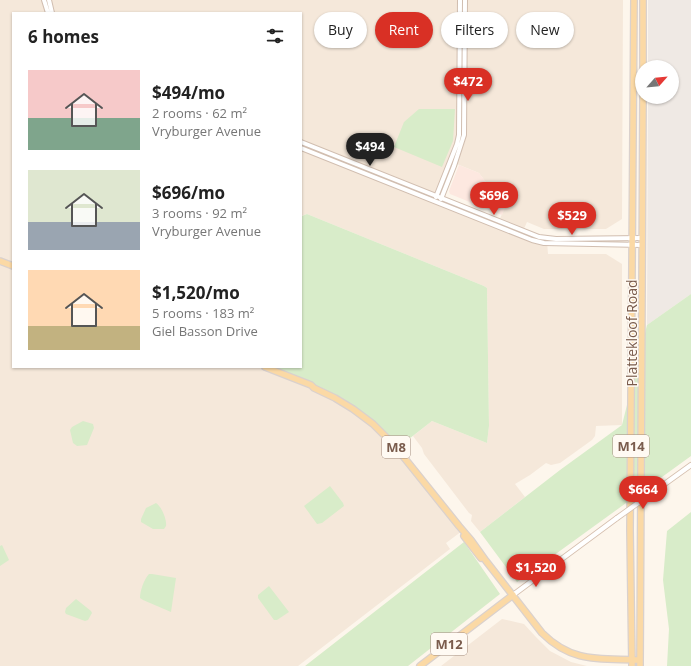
<!DOCTYPE html>
<meta charset="utf-8">
<style>
body{margin:0;font-family:"Open Sans",sans-serif;background:#f6f6f6;color:#222;height:100vh;display:flex;flex-direction:column;font-size:15px;white-space:nowrap}
*{box-sizing:border-box;margin:0}
p{font-size:13px;color:#767676}
.icon{flex:none;width:22px;height:22px;fill:none;stroke:currentColor;stroke-width:2;stroke-linecap:round;stroke-linejoin:round}
.map{position:relative;flex:1;overflow:hidden}
.panel{position:absolute;left:12px;top:12px;width:290px;height:356px;display:flex;flex-direction:column;background:#fff;border-radius:0px;box-shadow:0 1px 3px #0004}
.panel>*{flex:none}
.guide{position:absolute;left:314px;top:12px;width:317px;height:36px;display:flex;gap:8px}
.needle{width:26px;rotate:63deg}
.fabs{position:absolute;left:635px;top:60px;display:grid;gap:8px}
.fabs a{display:grid;place-items:center;width:44px;height:44px;border-radius:50%;background:#fff;box-shadow:0 1px 3px #0004;font-size:20px}
.price{position:absolute;translate:-50% -34px;padding:0 9px;border-radius:14px;background:#d93025;color:#fff;font-size:13px;line-height:26px;filter:drop-shadow(0 1px 2px #0008)}
.price::after{content:'';position:absolute;left:50%;top:24px;width:12px;height:9px;margin-left:-6px;background:inherit;clip-path:polygon(0 0,100% 0,50% 100%)}
.price.on{background:#222;color:#fff}
ul{padding:0;list-style:none}
li{display:flex;align-items:center;gap:12px;height:100px;padding:0 16px}
li span{display:grid;place-items:center;flex:none;width:112px;height:80px;border-radius:0px;color:#555}
li>.icon{margin-inline-start:auto}
span .icon{width:48px;height:48px;fill:#fffc;stroke-width:1}
li b{font-size:17px}
h2{display:flex;justify-content:space-between;align-items:center;height:48px;padding:0 16px;font-size:17px}
.chip{padding:0 14px;border-radius:18px;background:#fff;box-shadow:0 1px 3px #0004;font-size:14px;line-height:36px}
.chip.on{background:#d93025;color:#fff}
.map>svg:first-child{display:block}
.residential{fill:#f5e8da}
.commercial{fill:#fde8e0}
.industrial{fill:#efe9e4}
.green{fill:#d8ecc9}
.lines{fill:none;stroke-linecap:round;stroke-linejoin:round}
.tertiary-casing{stroke:#d1beb0;stroke-width:6}
.secondary-casing{stroke:#d6c0b0;stroke-width:6}
.primary-casing{stroke:#dad1cd;stroke-width:8}
.tertiary{stroke:#fff;stroke-width:4}
.secondary{stroke:#fff;stroke-width:4.5}
.primary{stroke:#fbd9a5;stroke-width:5.5}
.secondary-bridge-casing{stroke:#d6c0b0;stroke-width:6;stroke-linecap:butt}
.secondary-bridge{stroke:#fff;stroke-width:4.5}
.labels{text-anchor:middle;dominant-baseline:central;stroke-width:3;stroke-linejoin:round;paint-order:stroke}
.shield{fill:#fffaf3;stroke:#a28b7f;stroke-width:1}
.shield-label{font-size:13px;font-weight:bold;fill:#7a5c4d}
.street-label{font-size:14px;fill:#7a5c4d;stroke:#fffaf3}
</style>
<div class="map">
<svg width="691" height="666" viewBox="0 0 691 666">
<rect width="100%" height="100%" fill="#fdf6ec"/>
<!-- residential -->
<path class="residential" d="M0 0H623L622 219 606 229H544L527 222 523 231 499 221 505 207 479 173 452 162 437 199 534 238 547 241 548 254H606L622 264V425L596 426 595 436 592 440 560 463 551 465 546 463 530 475 515 484 525 497 480 532 471 521 472 515 469 513 424 454 422 448 413 436 432 421 487 443 489 426 487 288 484 286 307 214 301 216V13H13V367H264L314 389 353 409 394 445 462 531 446 543 450 549 298 666H0Z
M502 619 524 624 535 636 550 651 571 662 587 666H441Z"/>
<!-- commercial -->
<path class="commercial" d="M459 165 479 173 505 207 502 215 450 194 449 191Z"/>
<!-- industrial -->
<path class="industrial" d="M648 0H691V294L647 325 648 97H672V67H648Z"/>
<!-- green -->
<path class="green" d="M419 109H455L453 141 442 167 394 147 404 122Z
M307 214 484 286 487 288 489 426 487 443 432 421 400 446C382 427 363 411 341 398 319 385 294 377 271 367H301V218L302 216Z
M691 294V456L517 582 480 532 560 470 622 425 647 325Z
M83 421 93 424 94 428 87 445 77 446 73 443 70 430 72 427Z
M330 486 343 503 344 506 322 523 317 524 304 506Z
M156 503C162 507 167 520 166 526L164 529H153L141 522V519L146 508Z
M691 512V666H667L669 629 663 580 667 531Z
M464 542 500 594 408 666H305Z
M2 545 9 560 0 566V546Z
M149 574H152L176 578 171 612 143 600 140 598C140 591 144 579 149 574Z
M269 586 289 612 277 620H274L258 598V595Z
M76 599 91 611 92 613 88 620 85 621 66 614 65 612 66 608Z"/>
<g class="lines">
<!-- tertiary casing -->
<g class="tertiary-casing">
<path id="tertiary" d="M44 0 48 13
M49 0 52 13
M301 142 539 237 556 239 642 238
M301 148 532 240 544 243 642 245
M436 197 457 144 459 135 460 0
M441 199 454 166 464 135 465 0"/>
</g>
<!-- secondary casing -->
<g class="secondary-casing">
<path id="secondary" d="M659 488 691 465
M513 595 617 518"/>
</g>
<!-- primary casing -->
<g class="primary-casing">
<path id="primary" d="M643 67V0
M0 261 13 266
M265 367 311 385 314 388 335 398 353 409 373 424 394 445 459 526 471 540 486 561 542 633C573 664 601 658 640 660
M464 536 481 558
M420 666 513 595
M632 666 630 530 634 0
M640 666 643 97"/>
</g>
<!-- tertiary -->
<use href="#tertiary" class="tertiary"/>
<!-- secondary -->
<use href="#secondary" class="secondary"/>
<!-- primary -->
<use href="#primary" class="primary"/>
<!-- secondary-bridge casing -->
<g class="secondary-bridge-casing">
<path id="secondary-bridge" d="M617 518 659 488"/>
</g>
<!-- secondary-bridge -->
<use href="#secondary-bridge" class="secondary-bridge"/>
</g>
<g class="labels">
<!-- shield labels -->
<g class="shield">
<rect x="613" y="435" width="36" height="22" rx="3"/>
<rect x="382" y="436" width="28" height="22" rx="3"/>
<rect x="431" y="633" width="36" height="22" rx="3"/>
</g>
<g class="shield-label">
<text x="631" y="446">M14</text>
<text x="396" y="447">M8</text>
<text x="449" y="644">M12</text>
</g>
<!-- street labels -->
<g class="street-label">
<text transform="translate(631 333) rotate(-90)">Plattekloof Road</text>
</g>
</g>
</svg>
<div class="fabs">
<a><svg class="needle" viewBox="-14 -14 28 28"><path d="M0-13l5 13h-10z" fill="#e53935"/><path d="M0 13l5-13h-10z" fill="#767676"/></svg></a>
</div>
<b class="price" style="left:468px;top:102px">$472</b>
<b class="price on" style="left:370px;top:167px">$494</b>
<b class="price" style="left:494px;top:216px">$696</b>
<b class="price" style="left:572px;top:236px">$529</b>
<b class="price" style="left:643px;top:510px">$664</b>
<b class="price" style="left:536px;top:588px">$1,520</b>
<div class="guide">
<a class="chip">Buy</a>
<a class="chip on">Rent</a>
<a class="chip">Filters</a>
<a class="chip">New</a>
</div>
<section class="panel">
<h2>6 homes<svg class="icon" aria-label="filters" viewBox="0 0 24 24"><path d="M4 7h16M4 17h16"/><circle cx="9" cy="7" r="2"/><circle cx="15" cy="17" r="2"/></svg></h2>
<ul>
<li><span style="background:linear-gradient(#f6c9c9 60%,#7fa58c 0)"><svg class="icon" aria-label="home" viewBox="0 0 24 24"><path d="M3 11l9-7 9 7M6 9v11h12V9"/></svg></span><div><b>$494/mo</b><p>2 rooms · 62 m²</p><p>Vryburger Avenue</p></div></li>
<li><span style="background:linear-gradient(#dfe7d0 65%,#9aa5b1 0)"><svg class="icon" aria-label="home" viewBox="0 0 24 24"><path d="M3 11l9-7 9 7M6 9v11h12V9"/></svg></span><div><b>$696/mo</b><p>3 rooms · 92 m²</p><p>Vryburger Avenue</p></div></li>
<li><span style="background:linear-gradient(#ffd9b3 70%,#c2b280 0)"><svg class="icon" aria-label="home" viewBox="0 0 24 24"><path d="M3 11l9-7 9 7M6 9v11h12V9"/></svg></span><div><b>$1,520/mo</b><p>5 rooms · 183 m²</p><p>Giel Basson Drive</p></div></li>
</ul>
</section>
</div>
